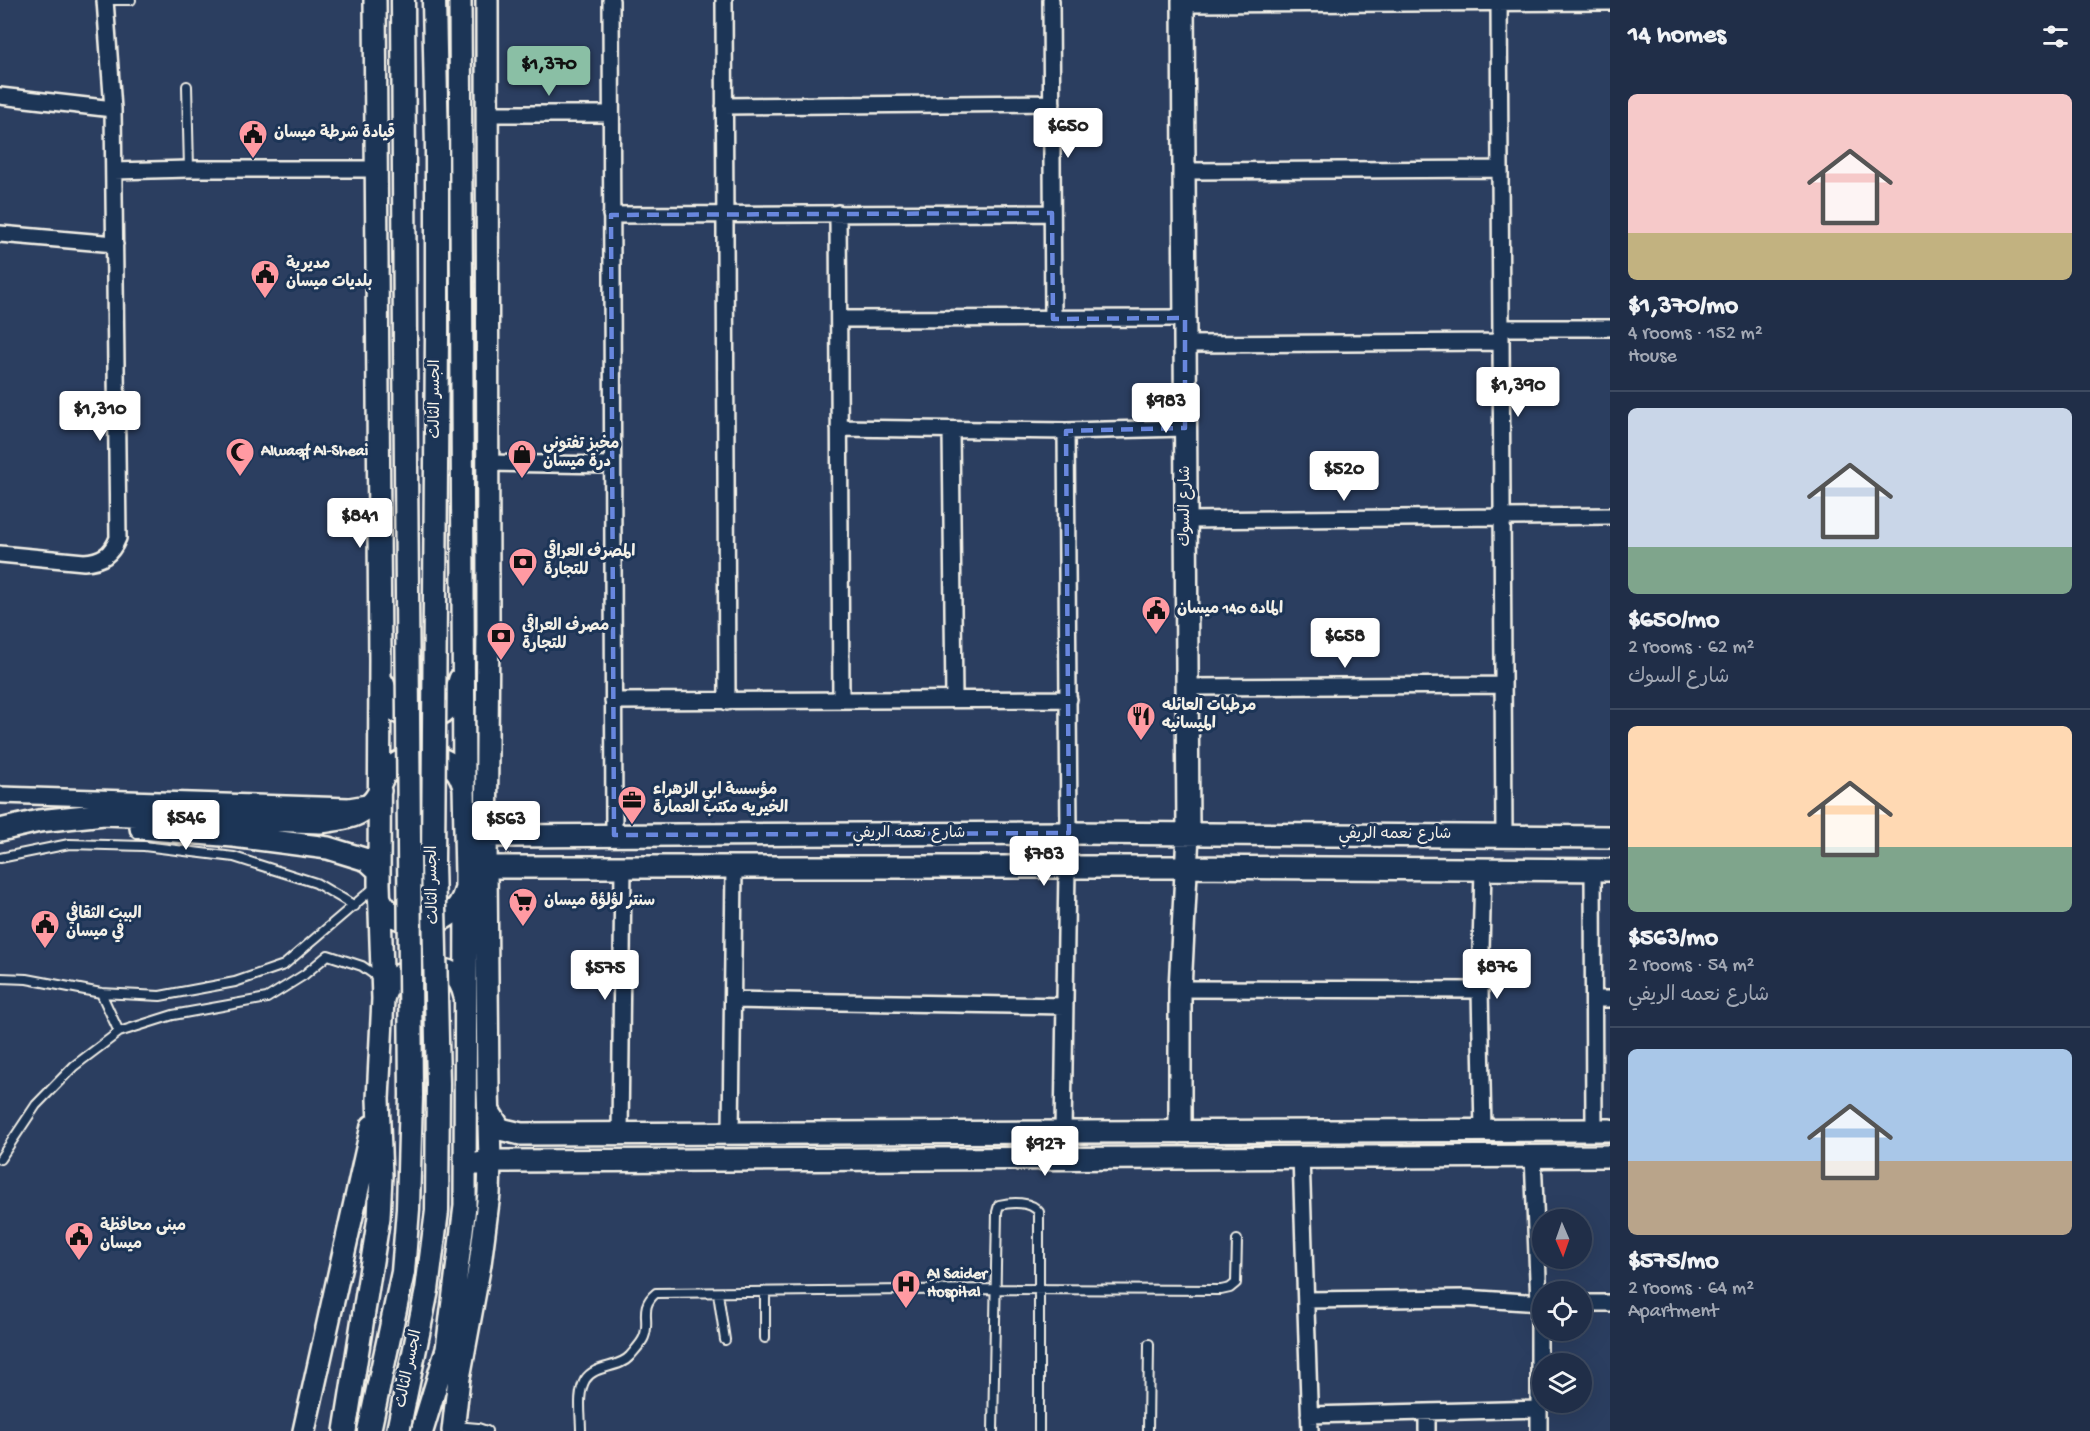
<!DOCTYPE html>
<meta charset="utf-8">
<style>
body{margin:0;font-family:"Gochi Hand","Playpen Sans Arabic",sans-serif;background:#2d3a52;color:#f1f3f6;height:100vh;display:flex;flex-direction:column;font-size:22px;white-space:nowrap}
*{box-sizing:border-box;margin:0}
p{font-size:20px;color:#a2a8b4}
.icon{flex:none;width:33px;height:33px;fill:none;stroke:currentColor;stroke-width:2;stroke-linecap:round;stroke-linejoin:round}
.map{position:relative;flex:1;overflow:hidden}
.details{display:flex;flex-direction:column;background:#202e48;width:480px}
.details>*{flex:none}
.needle{width:39px;rotate:178deg}
.tools{position:absolute;left:1532px;top:1209px;display:grid;gap:12px}
.tools a{display:grid;place-items:center;width:60px;height:60px;border-radius:50%;background:#202e48;box-shadow:0 6px 24px #0002,0 0 0 2px #3d4a60;font-size:30px}
.price{position:absolute;translate:-50% -51px;padding:0 14px;border-radius:6px;background:#fff;color:#222;font-size:20px;line-height:39px;filter:drop-shadow(0 2px 3px #0008)}
.price::after{content:'';position:absolute;left:50%;top:36px;width:18px;height:14px;margin-left:-9px;background:inherit;clip-path:polygon(0 0,100% 0,50% 100%)}
.price.on{background:#8abfa5;color:#111}
ul{padding:0;list-style:none}
li{display:grid;align-content:center;gap:12px;height:318px;padding:0 18px}
li+li{border-top:2px solid #3d4a60}
li span{display:grid;place-items:center;height:186px;border-radius:9px;color:#555}
li>.icon{margin-inline-start:auto}
span .icon{width:108px;height:108px;fill:#fffc;stroke-width:1}
li b{font-size:26px}
h2{display:flex;justify-content:space-between;align-items:center;height:72px;padding:0 18px;font-size:26px}
main{display:flex;flex:1;min-height:0}
.map>svg:first-child{display:block}
.lines{fill:none;stroke-linecap:round;stroke-linejoin:round}
.lane-casing{stroke:#f4f1e8;stroke-width:12}
.street-casing{stroke:#f4f1e8;stroke-width:20}
.secondary-casing{stroke:#f4f1e8;stroke-width:26}
.primary-casing{stroke:#f4f1e8;stroke-width:27}
.lane{stroke:#1d3557;stroke-width:8}
.street{stroke:#1d3557;stroke-width:15}
.secondary{stroke:#1d3557;stroke-width:21}
.primary{stroke:#1d3557;stroke-width:22}
.primary-bridge-casing{stroke:#f4f1e8;stroke-width:27;stroke-linecap:butt}
.primary-bridge{stroke:#1d3557;stroke-width:22}
.marked{fill:none;stroke:#6887de;stroke-width:4.5;stroke-dasharray:12 8;stroke-linejoin:round}
.labels{text-anchor:middle;dominant-baseline:central;stroke-width:6;stroke-linejoin:round;paint-order:stroke}
.poi-label{font-size:16px;font-weight:bold;fill:#f4f1e8;stroke:#1d3557;text-anchor:start}
.street-label{font-size:16px;fill:#f4f1e8;stroke:#1d3557}
</style>
<main>
<div class="map">
<svg width="1610" height="1431" viewBox="0 0 1610 1431">
<rect width="100%" height="100%" fill="#2b3e60"/>
<filter id="ink" filterUnits="userSpaceOnUse"><feTurbulence type="fractalNoise" baseFrequency=".0167" numOctaves="2"/><feDisplacementMap in="SourceGraphic" scale="12" xChannelSelector="R" yChannelSelector="G"/><feConvolveMatrix kernelMatrix="1 2 1 2 8 2 1 2 1" color-interpolation-filters="sRGB"/></filter>
<g filter="url(#ink)">
<g class="lines">
<!-- lane casing -->
<g class="lane-casing">
<path id="lane" d="M105 0H131
M187 86 189 169
M0 858 69 844 144 846 234 857 316 883 355 906
M0 978 27 979 101 993 160 996 235 982 284 965 375 887
M101 993 119 1032
M0 1159 36 1105 74 1066 119 1032 173 1015 267 998 304 975 328 955 362 966 379 978
M718 1293 725 1340
M765 1338V1292
M455 1426 478 1428 487 1431
M581 1431C581 1415 577 1394 585 1380 595 1364 619 1369 630 1356 634 1351 642 1343 644 1337 651 1320 638 1308 656 1293L994 1289 1221 1290 1230 1288 1236 1283 1237 1240
M993 1431 997 1212 999 1205C1012 1202 1031 1201 1039 1212V1431
M1148 1431 1149 1344"/>
</g>
<!-- street casing -->
<g class="street-casing">
<path id="street" d="M611 0 614 835
M724 0 727 702
M1051 0 1053 319
M1499 0 1504 836
M1183 4 1610 2
M0 96 113 109
M724 106 1052 103
M487 114H610
M114 171 189 169H377
M1184 171 1500 169
M838 213 841 699
M611 215 1052 213
M0 234 115 244
M839 319 1185 318
M1501 328H1610
M1185 344 1501 342
M839 428 1066 431 1185 428
M951 430 954 699
M1066 431 1069 833
M488 463 612 465
M1186 520 1610 516
M0 554 84 562C102 561 111 555 118 538L113 109 105 0
M1187 687 1503 685
M613 701 1069 699
M0 795 349 806 367 803
M1593 870 1594 1130
M1180 989 1480 990
M1594 999H1610
M733 1000 1065 1006
M1483 1130 1480 990 1483 869
M1063 1132 1067 868
M731 1133 734 868
M620 1134 623 868
M1301 1156 1310 1431
M1533 1156 1539 1303V1431
M1306 1300 1465 1298 1542 1303
M1581 1303H1610
M1427 1412V1431
M1309 1415 1539 1409"/>
</g>
<!-- secondary casing -->
<g class="secondary-casing">
<path id="secondary" d="M383 683C386 693 390 705 398 712 411 722 436 721 447 709 454 701 457 690 460 679
M380 784C390 756 434 744 455 769 460 774 462 781 464 787
M141 828 233 836 328 848 367 860 378 870
M0 830 39 821 104 814 320 822C347 819 366 817 380 791
M474 833 487 836 1069 833 1610 837
M474 870 486 867H1183L1610 870
M379 897C396 935 454 933 465 891
M383 999C389 976 408 967 431 969 437 969 445 969 450 972 458 977 463 988 465 997
M490 1113 500 1129 521 1134 1610 1130
M1180 1132V989L1188 834 1183 0
M478 1164 490 1161 1610 1156
M304 1431 372 1126
M345 1431 379 1217 381 1176 378 1099 383 999 379 884 380 659 375 0
M422 1431 447 1349 465 1206 466 875 464 787 460 0
M453 1431 459 1378 480 1264 489 1194 490 1161 488 1088 486 867 488 624 487 0"/>
</g>
<!-- primary casing -->
<g class="primary-casing">
<path id="primary" d="M403 0 405 339
M434 0 437 149V336"/>
</g>
<!-- lane -->
<use href="#lane" class="lane"/>
<!-- street -->
<use href="#street" class="street"/>
<!-- secondary -->
<use href="#secondary" class="secondary"/>
<!-- primary -->
<use href="#primary" class="primary"/>
<!-- primary-bridge casing -->
<g class="primary-bridge-casing">
<path id="primary-bridge" d="M369 1431 403 1272 408 1209 411 1095 405 339
M398 1431 427 1290 437 1211 438 1083 433 862 437 336"/>
</g>
<!-- primary-bridge -->
<use href="#primary-bridge" class="primary-bridge"/>
</g>
</g>
<!-- marked area -->
<path class="marked" d="M1052 213 1053 319 1185 318V428L1066 431 1069 833 614 835 611 215Z"/>
<!-- icons -->
<defs>
<g id="civic-pin" transform="scale(1.5)"><path d="M0 17L-7.5 6A9.5 9.5 0 1 1 7.5 6Z" fill="#ff9aa2" stroke="#1d3557"/><path d="M-.6-6.5H3V-4.5H.6V-3L4-1V1h2V6H-6V1h2V-1L-.6-3ZM-1.2 2.5V6h2.4V2.5Z" fill="#111"/></g>
<g id="mosque-pin" transform="scale(1.5)"><path d="M0 17L-7.5 6A9.5 9.5 0 1 1 7.5 6Z" fill="#ff9aa2" stroke="#1d3557"/><path d="M3.5-4.9A6 6 0 1 0 3.5 4.9A5 5 0 1 1 3.5-4.9Z" fill="#111"/></g>
<g id="shop-pin" transform="scale(1.5)"><path d="M0 17L-7.5 6A9.5 9.5 0 1 1 7.5 6Z" fill="#ff9aa2" stroke="#1d3557"/><path d="M-5-2.5h2.3a2.7 3.5 0 0 1 5.4 0H5L5.5 6h-11ZM-1.5-2.5h3a1.5 2.3 0 0 0-3 0Z" fill="#111"/></g>
<g id="bank-pin" transform="scale(1.5)"><path d="M0 17L-7.5 6A9.5 9.5 0 1 1 7.5 6Z" fill="#ff9aa2" stroke="#1d3557"/><path d="M-6-4H6V4H-6ZM0-2.3a2.3 2.3 0 1 0 0 4.6a2.3 2.3 0 1 0 0-4.6Z" fill="#111"/></g>
<g id="restaurant-pin" transform="scale(1.5)"><path d="M0 17L-7.5 6A9.5 9.5 0 1 1 7.5 6Z" fill="#ff9aa2" stroke="#1d3557"/><path d="M-5-6h1v4h1v-4h1v4h1v-4h1v5L-1.5 .5V6h-2V.5L-5-1ZM5-6V6H3V1.5H1.5Q1.5-4 5-6Z" fill="#111"/></g>
<g id="office-pin" transform="scale(1.5)"><path d="M0 17L-7.5 6A9.5 9.5 0 1 1 7.5 6Z" fill="#ff9aa2" stroke="#1d3557"/><path d="M-6-3h4V-5.5h4V-3h4V5H-6ZM-1-4.5V-3h2v-1.5ZM-6 0V1H6V0Z" fill="#111"/></g>
<g id="supermarket-pin" transform="scale(1.5)"><path d="M0 17L-7.5 6A9.5 9.5 0 1 1 7.5 6Z" fill="#ff9aa2" stroke="#1d3557"/><path d="M-6-5.5h2.5l.6 2H6L4.5 2H-2.5L-4.4-4H-6ZM-1.5 3.2a1.3 1.3 0 1 0 .1 0ZM3 3.2a1.3 1.3 0 1 0 .1 0Z" fill="#111"/></g>
<g id="hospital-pin" transform="scale(1.5)"><path d="M0 17L-7.5 6A9.5 9.5 0 1 1 7.5 6Z" fill="#ff9aa2" stroke="#1d3557"/><path d="M-5-5h3v3.5h4V-5h3V5h-3V1.5h-4V5h-3Z" fill="#111"/></g>
</defs>
<g fill-rule="evenodd">
<use href="#civic-pin" x="253" y="134"/>
<use href="#civic-pin" x="265" y="274"/>
<use href="#mosque-pin" x="240" y="452"/>
<use href="#shop-pin" x="522" y="454"/>
<use href="#bank-pin" x="523" y="562"/>
<use href="#civic-pin" x="1156" y="610"/>
<use href="#bank-pin" x="501" y="636"/>
<use href="#restaurant-pin" x="1141" y="716"/>
<use href="#office-pin" x="632" y="800"/>
<use href="#supermarket-pin" x="523" y="902"/>
<use href="#civic-pin" x="45" y="924"/>
<use href="#civic-pin" x="79" y="1236"/>
<use href="#hospital-pin" x="906" y="1284"/>
</g>
<g class="labels">
<!-- poi labels -->
<g class="poi-label">
<text x="274" y="134">قيادة شرطة ميسان</text>
<text x="286" y="265">مديرية<tspan x="286" dy="18">بلديات ميسان</tspan></text>
<text x="543" y="445">مخبز تفتوني<tspan x="543" dy="18">درة ميسان</tspan></text>
<text x="261" y="452">Alwaqf Al-Sheai</text>
<text x="544" y="553">المصرف العراقي<tspan x="544" dy="18">للتجارة</tspan></text>
<text x="1177" y="610">الماده 140 ميسان</text>
<text x="522" y="627">مصرف العراقي<tspan x="522" dy="18">للتجارة</tspan></text>
<text x="1162" y="707">مرطبات العائله<tspan x="1162" dy="18">الميسانيه</tspan></text>
<text x="653" y="791">مؤسسة ابي الزهراء<tspan x="653" dy="18">الخيريه مكتب العمارة</tspan></text>
<text x="544" y="902">سنتر لؤلؤة ميسان</text>
<text x="66" y="915">البيت الثقافي<tspan x="66" dy="18">في ميسان</tspan></text>
<text x="100" y="1227">مبنى محافظة<tspan x="100" dy="18">ميسان</tspan></text>
<text x="927" y="1275">ِAl Saider<tspan x="927" dy="18">Hospital</tspan></text>
</g>
<!-- street labels -->
<g class="street-label">
<text transform="translate(436 399) rotate(-90)">الجسر الثالث</text>
<text transform="translate(1186 506) rotate(-90)">شارع السوك</text>
<text x="909" y="834">شارع نعمه الريفي</text>
<text x="1395" y="835">شارع نعمه الريفي</text>
<text transform="translate(434 885) rotate(-91)">الجسر الثالث</text>
<text transform="translate(410 1369) rotate(-78)">الجسر الثالث</text>
</g>
</g>
</svg>
<div class="tools">
<a><svg class="needle" viewBox="-14 -14 28 28"><path d="M0-13l5 13h-10z" fill="#e53935"/><path d="M0 13l5-13h-10z" fill="#a2a8b4"/></svg></a>
<a><svg class="icon" aria-label="locate" viewBox="0 0 24 24"><circle cx="12" cy="12" r="6"/><path d="M12 2v4M12 18v4M2 12h4M18 12h4"/></svg></a>
<a><svg class="icon" aria-label="layers" viewBox="0 0 24 24"><path d="M12 4l9 5-9 5-9-5zM3 14l9 5 9-5"/></svg></a>
</div>
<b class="price on" style="left:549px;top:97px">$1,370</b>
<b class="price" style="left:1068px;top:159px">$650</b>
<b class="price" style="left:1518px;top:418px">$1,390</b>
<b class="price" style="left:1166px;top:434px">$983</b>
<b class="price" style="left:100px;top:442px">$1,310</b>
<b class="price" style="left:1344px;top:502px">$520</b>
<b class="price" style="left:360px;top:549px">$841</b>
<b class="price" style="left:1345px;top:669px">$658</b>
<b class="price" style="left:186px;top:851px">$546</b>
<b class="price" style="left:506px;top:852px">$563</b>
<b class="price" style="left:1044px;top:887px">$783</b>
<b class="price" style="left:1497px;top:1000px">$876</b>
<b class="price" style="left:605px;top:1001px">$575</b>
<b class="price" style="left:1045px;top:1177px">$927</b>
</div>
<section class="details">
<h2>14 homes<svg class="icon" aria-label="filters" viewBox="0 0 24 24"><path d="M4 7h16M4 17h16"/><circle cx="9" cy="7" r="2"/><circle cx="15" cy="17" r="2"/></svg></h2>
<ul>
<li><span style="background:linear-gradient(#f6c9c9 75%,#c2b280 0)"><svg class="icon" aria-label="home" viewBox="0 0 24 24"><path d="M3 11l9-7 9 7M6 9v11h12V9"/></svg></span><div><b>$1,370/mo</b><p>4 rooms · 152 m²</p><p>House</p></div></li>
<li><span style="background:linear-gradient(#c9d6e8 75%,#7fa58c 0)"><svg class="icon" aria-label="home" viewBox="0 0 24 24"><path d="M3 11l9-7 9 7M6 9v11h12V9"/></svg></span><div><b>$650/mo</b><p>2 rooms · 62 m²</p><p>شارع السوك</p></div></li>
<li><span style="background:linear-gradient(#ffd9b3 65%,#7fa58c 0)"><svg class="icon" aria-label="home" viewBox="0 0 24 24"><path d="M3 11l9-7 9 7M6 9v11h12V9"/></svg></span><div><b>$563/mo</b><p>2 rooms · 54 m²</p><p>شارع نعمه الريفي</p></div></li>
<li><span style="background:linear-gradient(#a9c7e8 60%,#b9a48a 0)"><svg class="icon" aria-label="home" viewBox="0 0 24 24"><path d="M3 11l9-7 9 7M6 9v11h12V9"/></svg></span><div><b>$575/mo</b><p>2 rooms · 64 m²</p><p>Apartment</p></div></li>
</ul>
</section>
</main>
